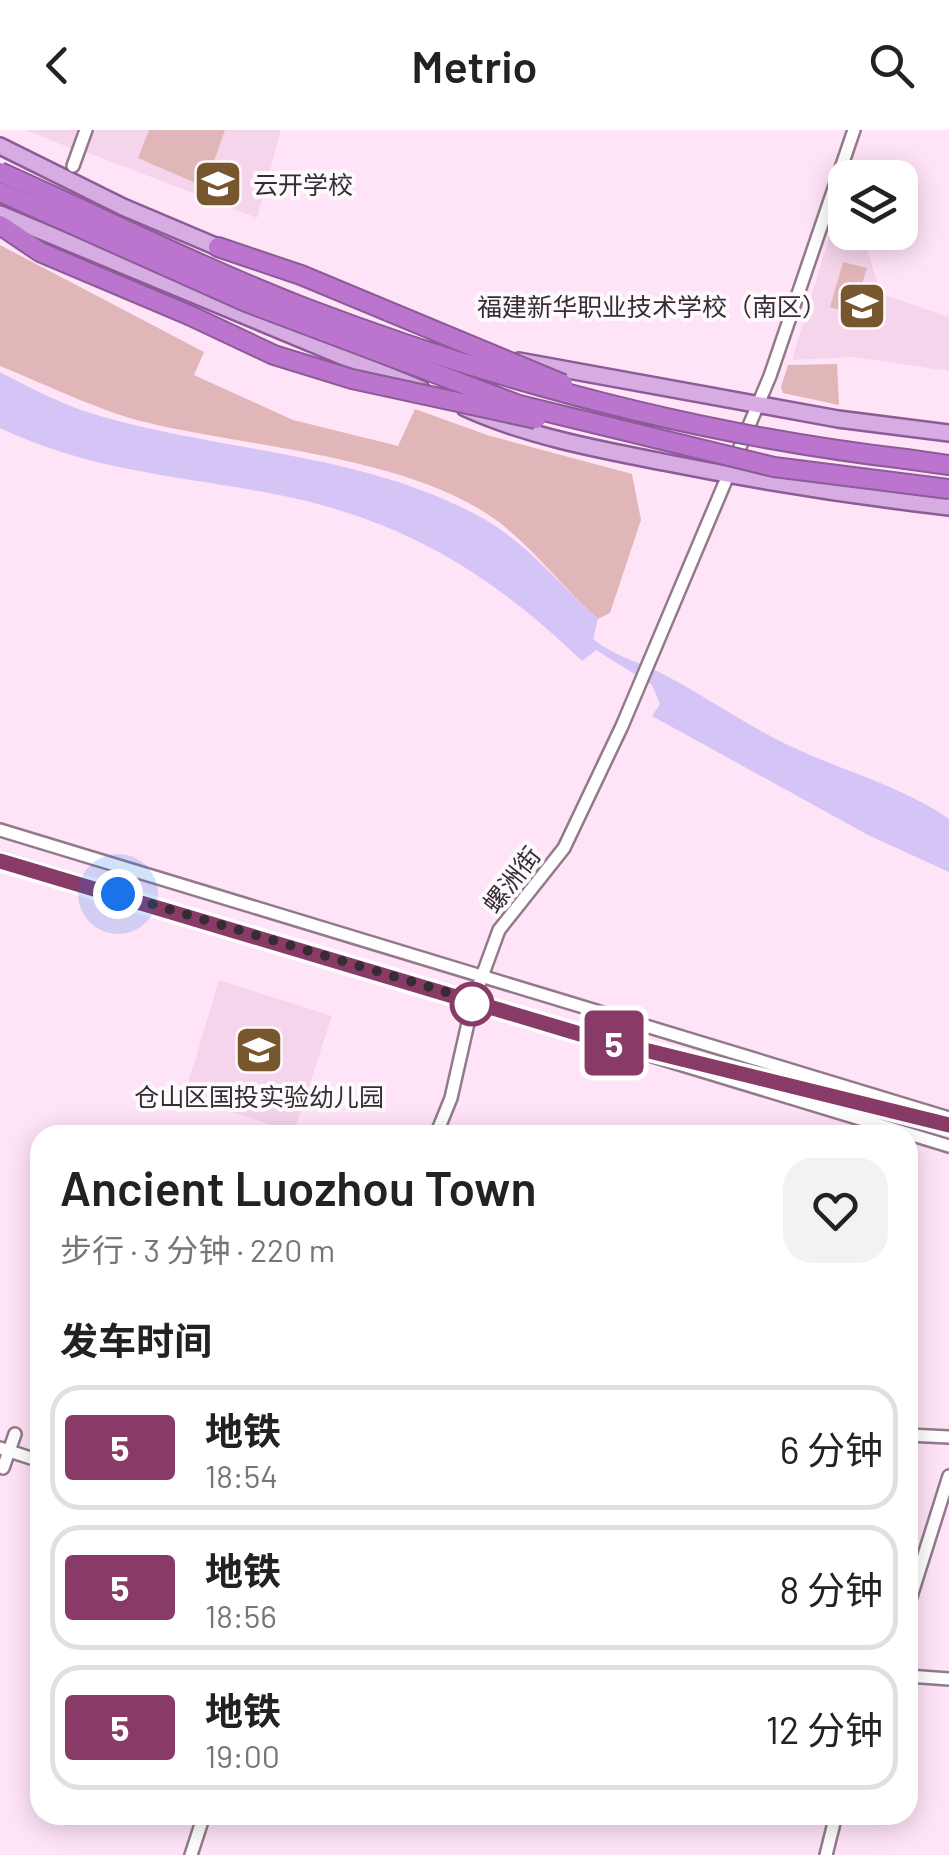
<!DOCTYPE html>
<html lang="zh">
<head>
<meta charset="utf-8">
<style>
  :root { --surface:#fff; --page:#f2f2f2; --text:#222; --muted:#767676; --line:#e0e0e0 }
  body { margin:0; font-family:Barlow,"Noto Sans SC",sans-serif; background:var(--page); color:var(--text); height:100vh; display:flex; flex-direction:column; font-size:38px; white-space:nowrap }
  * { box-sizing:border-box; margin:0 }
  p { font-size:32px; color:var(--muted) }
  .icon { flex:none; width:55px; height:55px; fill:none; stroke:currentColor; stroke-width:2; stroke-linecap:round; stroke-linejoin:round }
  .map { position:relative; flex:1; overflow:hidden }
  .side { position:absolute; left:30px; top:995px; width:888px; height:700px; display:flex; flex-direction:column; background:var(--surface); border-radius:30px; box-shadow:0 5px 25px #0003 }
  .side>* { flex:none }
  .badge { padding:0 20px; border-radius:8px; font-size:35px; line-height:65px }
  .tools { position:absolute; left:828px; top:30px; display:grid; gap:20px }
  .tools a { display:grid; place-items:center; width:90px; height:90px; border-radius:20px; background:var(--surface); box-shadow:0 5px 25px #0003; font-size:50px }
  .you { position:absolute; width:50px; height:50px; margin:-25px; border:8px solid #fff; border-radius:50%; background:#1a73e8; box-shadow:0 0 0 15px #1a73e833 }
  .map>.badge { position:absolute; translate:-50% -50%; box-shadow:0 0 0 5px #fff }
  h2 { padding:0 30px; font-size:38px; line-height:90px }
  .round { display:grid; place-items:center; flex:none; width:105px; height:105px; border-radius:30px; background:var(--page) }
  .overview { display:flex; align-items:center; justify-content:space-between; height:170px; padding:0 30px }
  h1 { font-size:48px; font-weight:600; line-height:75px }
  ul { padding:0; list-style:none }
  li { display:flex; align-items:center; gap:30px; height:125px; margin:0 20px 15px; padding:0 10px; border:5px solid var(--line); border-radius:30px }
  li div { flex:1 }
  li b { display:block; font-size:38px }
  li em { font-style:normal }
  li .badge { min-width:110px; font-weight:700; text-align:center }
  header { display:flex; justify-content:space-between; align-items:center; height:130px; padding:0 30px; background:var(--surface); font-size:45px; font-weight:600 }
  .map>svg:first-child { display:block }
  .built { fill:#f5d5eb }
  .green { fill:#e0b6b8 }
  .water { fill:#d5c5f7 }
  .lines { fill:none; stroke-linecap:round; stroke-linejoin:round }
  .minor-casing { stroke:#927a8a; stroke-width:16 }
  .major-casing { stroke:#8c5b98; stroke-width:20 }
  .highway-casing { stroke:#8c5b98; stroke-width:22 }
  .minor { stroke:#fff; stroke-width:11 }
  .major { stroke:#d6ace2; stroke-width:15 }
  .highway { stroke:#bb75cf; stroke-width:18 }
  .highway-bridge-casing { stroke:#8c5b98; stroke-width:22; stroke-linecap:butt }
  .highway-bridge { stroke:#bb75cf; stroke-width:18 }
  .line-casing { stroke:#fff; stroke-width:22 }
  .line { stroke:#893b67; stroke-width:15 }
  .walk { stroke:#362c33; stroke-width:10; stroke-dasharray:0 18 }
  .stop-dot { fill:#fff; stroke:#893b67; stroke-width:5 }
  .labels { text-anchor:middle; dominant-baseline:central; stroke-width:8; stroke-linejoin:round; paint-order:stroke }
  .poi-label { font-size:25px; fill:#362c33; stroke:#fef9fc; text-anchor:start }
  .street-label { font-size:25px; fill:#362c33; stroke:#fef9fc }
</style>
</head>
<body>
<header><svg class="icon" aria-label="back" viewBox="0 0 24 24"><path d="M15 5l-7 7 7 7"/></svg>Metrio<svg class="icon" aria-label="search" viewBox="0 0 24 24"><circle cx="10" cy="10" r="6"/><path d="M15 15l6 6"/></svg></header>
<div class="map">
<svg width="949" height="1725" viewBox="0 0 949 1725">
  <rect width="100%" height="100%" fill="#ffe4f7"/>
  <!-- built -->
  <path class="built" d="M26,0H83L75,20Z
    M89,0H281L257,88L81,20Z
    M832,98L864,109L881,164L949,187V241L854,227L792,230Z
    M219,850L332,886L294,1002L191,969L188,953Z"/>
  <!-- green -->
  <path class="green" d="M149,0H225L205,57L138,28Z
    M0,115L204,222L194,245L293,290L398,316L415,279L487,305L632,344L641,390L610,483L598,489C564,459 536,421 500,393C415,328 259,318 157,295C102,283 52,257 0,236Z
    M843,132L867,138L853,184L830,177Z
    M837,234L839,275L783,263L781,257L788,235Z"/>
  <!-- water -->
  <path class="water" d="M0,242C29,257 59,273 90,283C220,323 363,321 484,389C528,414 561,456 598,489L593,509C612,525 639,532 661,543C704,565 744,594 788,615C842,641 900,655 949,689V742L868,705L652,586L660,574L652,555L596,520L582,531C497,450 418,398 302,370C197,346 101,346 0,298Z"/>
  <g class="lines">
    <!-- minor casing -->
    <g class="minor-casing">
      <path id="minor" d="M73,36L86,0
        M0,700L949,988
        M0,728L949,1016
        M436,1005L451,968L473,871L499,800L564,718L622,596L770,246L854,0
        M908,1305L949,1307
        M0,1318L40,1331
        M3,1338L15,1304
        M908,1476L949,1346
        M908,1546L949,1549
        M191,1725L204,1685
        M826,1725L836,1685"/>
    </g>
    <!-- major casing -->
    <g class="major-casing">
      <path id="major" d="M0,16L123,77L227,121
        M0,84L421,259
        M519,231L838,289L949,303
        M465,278C527,306 596,319 663,332C758,351 853,366 949,377"/>
    </g>
    <!-- highway casing -->
    <g class="highway-casing">
      <path id="highway" d="M0,95L40,122L189,185
        M218,117L301,145
        M906,329L949,335"/>
    </g>
    <!-- minor -->
    <use href="#minor" class="minor"/>
    <!-- major -->
    <use href="#major" class="major"/>
    <!-- highway -->
    <use href="#highway" class="highway"/>
    <!-- highway-bridge casing -->
    <g class="highway-bridge-casing">
      <path id="highway-bridge" d="M0,42C101,87 202,138 305,178C499,252 700,305 906,329
        M0,62L246,172L519,275L774,337L949,359
        M301,145L563,254
        M189,185L274,225L352,249L536,289"/>
    </g>
    <!-- highway-bridge -->
    <use href="#highway-bridge" class="highway-bridge"/>
  </g>
  <g class="lines">
    <!-- line casing -->
    <g class="line-casing">
      <path id="line" d="M0,731L580,904L949,995"/>
    </g>
    <!-- line -->
    <use href="#line" class="line"/>
    <!-- walk -->
    <path class="walk" d="M118,764L473,870L472,874"/>
  </g>
  <!-- icons -->
  <defs>
    <g id="school-square" transform="scale(2.5)"><rect x="-9" y="-9" width="18" height="18" rx="4" fill="#78572e" stroke="#fef9fc"/><path d="M0-5L7-2L0 1L-7-2ZM-4 1L0 2.5L4 1V4Q0 6-4 4Z" fill="#fff"/></g>
  </defs>
  <g fill-rule="evenodd">
    <use href="#school-square" x="218" y="54"/>
    <use href="#school-square" x="862" y="176"/>
    <use href="#school-square" x="259" y="920"/>
  </g>
  <!-- markers -->
  <circle class="stop-dot" cx="472" cy="874" r="20"/>
  <g class="labels">
    <!-- poi labels -->
    <g class="poi-label">
      <text x="253" y="54">云开学校</text>
      <text x="827" y="176" text-anchor="end">福建新华职业技术学校（南区）</text>
      <text x="259" y="966" text-anchor="middle">仓山区国投实验幼儿园</text>
    </g>
    <!-- street labels -->
    <g class="street-label">
      <text transform="translate(511 749) rotate(-52)">螺洲街</text>
    </g>
  </g>
</svg>
<div class="tools">
<a><svg class="icon" aria-label="layers" viewBox="0 0 24 24"><path d="M12 4l9 5-9 5-9-5zM3 14l9 5 9-5"/></svg></a>
</div>
<div class="you" style="left:118px;top:764px"></div>
<b class="badge" style="left:614px;top:913px;background:#893b67;color:#fff">5</b>
<section class="side">
<div class="overview"><div><h1>Ancient Luozhou Town</h1><p>步行 · 3 分钟 · 220 m</p></div><a class="round"><svg class="icon" aria-label="heart" viewBox="0 0 24 24"><path d="M12 20l-8-8c-3-5 5-10 8-4 3-6 11-1 8 4z"/></svg></a></div>
<h2>发车时间</h2>
<ul>
<li><span class="badge" style="background:#893b67;color:#fff">5</span><div><b>地铁</b><p>18:54</p></div><em>6 分钟</em></li>
<li><span class="badge" style="background:#893b67;color:#fff">5</span><div><b>地铁</b><p>18:56</p></div><em>8 分钟</em></li>
<li><span class="badge" style="background:#893b67;color:#fff">5</span><div><b>地铁</b><p>19:00</p></div><em>12 分钟</em></li>
</ul>
</section>
</div>
</body>
</html>
